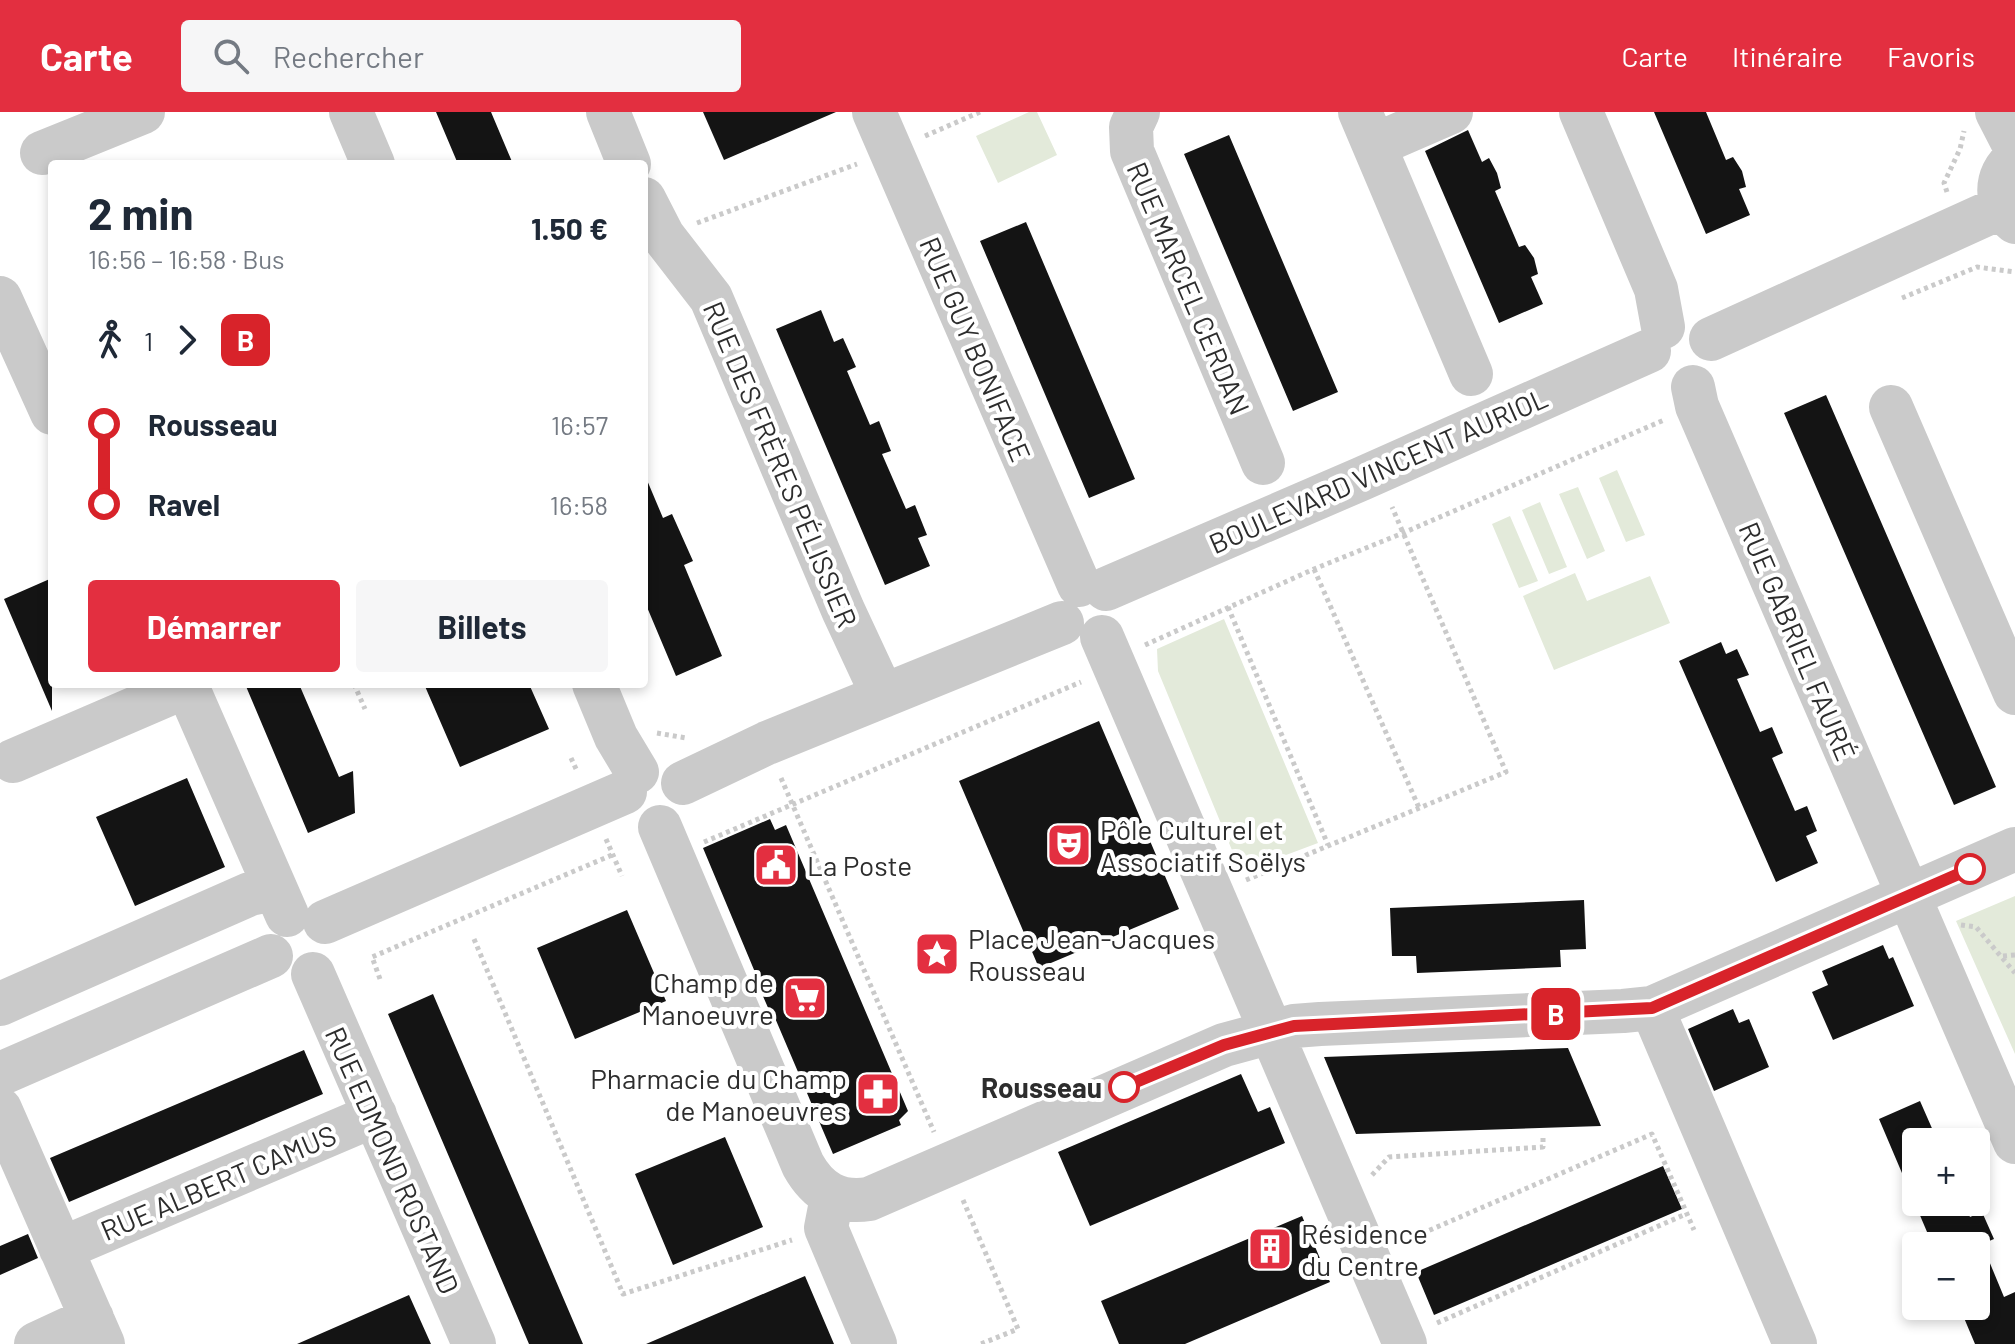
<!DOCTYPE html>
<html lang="fr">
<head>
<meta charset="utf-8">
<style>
  :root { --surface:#fff; --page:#f6f6f7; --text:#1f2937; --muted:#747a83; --accent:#e32f40 }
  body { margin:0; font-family:Barlow,sans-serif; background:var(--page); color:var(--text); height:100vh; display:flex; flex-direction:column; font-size:30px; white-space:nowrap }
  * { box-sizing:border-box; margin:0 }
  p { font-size:26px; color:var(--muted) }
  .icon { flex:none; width:44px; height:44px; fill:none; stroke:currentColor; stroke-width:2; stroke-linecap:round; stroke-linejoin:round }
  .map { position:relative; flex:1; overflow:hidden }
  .drawer { position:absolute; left:48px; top:48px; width:600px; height:528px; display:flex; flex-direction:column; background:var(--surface); border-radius:8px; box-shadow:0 4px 12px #0003 }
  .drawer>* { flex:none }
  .badge { padding:0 16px; border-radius:12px; font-size:28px; line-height:52px }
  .controls { position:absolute; left:1902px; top:1016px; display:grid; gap:16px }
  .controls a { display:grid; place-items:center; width:88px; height:88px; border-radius:8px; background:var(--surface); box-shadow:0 4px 12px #0003; font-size:40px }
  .map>.badge { position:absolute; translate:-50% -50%; box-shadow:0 0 0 4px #fff }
  .legs { display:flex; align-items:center; gap:12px; height:88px; padding:0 40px; font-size:26px }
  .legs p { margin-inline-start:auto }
  .headline { display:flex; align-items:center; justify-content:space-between; height:136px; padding:0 40px }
  h1 { font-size:44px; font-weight:700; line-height:60px }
  .cta { display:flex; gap:16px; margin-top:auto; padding:16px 40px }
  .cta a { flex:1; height:92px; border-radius:8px; background:var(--accent); color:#fff; font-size:32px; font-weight:700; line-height:92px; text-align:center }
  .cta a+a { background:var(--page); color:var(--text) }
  ul { padding:0 40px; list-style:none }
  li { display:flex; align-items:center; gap:28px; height:80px; font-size:30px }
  li i { display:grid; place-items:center; width:12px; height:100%; margin:0 10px; background:currentColor }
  li i::after { content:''; width:20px; height:20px; margin:-10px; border:6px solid; border-radius:50%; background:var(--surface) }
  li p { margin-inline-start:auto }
  li:first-child i { background:linear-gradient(#0000 50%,currentColor 0) }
  li:last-child i { background:linear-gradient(currentColor 50%,#0000 0) }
  header { display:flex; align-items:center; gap:48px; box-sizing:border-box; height:112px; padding:0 40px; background:var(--accent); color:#fff }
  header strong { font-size:38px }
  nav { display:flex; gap:44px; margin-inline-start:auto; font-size:28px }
  .search { width:560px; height:72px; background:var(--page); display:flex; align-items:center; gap:20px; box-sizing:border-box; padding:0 28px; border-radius:8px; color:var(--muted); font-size:30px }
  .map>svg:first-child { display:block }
  .green { fill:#e3eada }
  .building { fill:#141414 }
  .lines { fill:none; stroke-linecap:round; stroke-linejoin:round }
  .path { stroke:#cacaca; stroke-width:5; stroke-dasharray:4 4; stroke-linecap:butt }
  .minor { stroke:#cacaca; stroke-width:44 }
  .line-1-casing { stroke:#fff; stroke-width:18 }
  .line-1 { stroke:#d8232a; stroke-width:12 }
  .stop-1-dot { fill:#fff; stroke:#d8232a; stroke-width:4 }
  .labels { text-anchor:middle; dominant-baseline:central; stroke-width:8; stroke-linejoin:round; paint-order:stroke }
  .street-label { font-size:28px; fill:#2d2d2d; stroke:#fff }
  .poi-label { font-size:28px; fill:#2d2d2d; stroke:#fff; text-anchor:start }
  .stop-label { font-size:28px; font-weight:bold; fill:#2d2d2d; stroke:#fff; text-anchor:end }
</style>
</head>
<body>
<header>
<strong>Carte</strong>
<div class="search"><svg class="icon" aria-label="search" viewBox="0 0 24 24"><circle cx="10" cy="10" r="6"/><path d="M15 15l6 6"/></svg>Rechercher</div>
<nav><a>Carte</a><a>Itinéraire</a><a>Favoris</a></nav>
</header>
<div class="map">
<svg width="2015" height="1232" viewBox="0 0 2015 1232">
  <rect width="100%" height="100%" fill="#fff"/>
  <!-- green -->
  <path class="green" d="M1029,0H1037L1057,43L998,71L976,24Z
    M1617,358L1645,423L1626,430L1599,366Z
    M1578,375L1605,439L1587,447L1559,382Z
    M1540,390L1567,455L1549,462L1522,398Z
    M1510,404L1538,469L1519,476L1492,412Z
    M1575,461L1587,489L1650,464L1670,511L1554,558L1523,484Z
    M1224,507L1318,731L1241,760L1158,559L1157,537Z
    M2015,784V942L1956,809Z"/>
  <!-- building -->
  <path class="building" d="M436,0H491L513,52H458Z
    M703,0H836L724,48Z
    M1654,0H1706L1726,48L1733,45L1742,59L1746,75L1739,77L1750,103L1706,122Z
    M1468,18L1482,50L1489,46L1497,61L1501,76L1495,79L1519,135L1525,133L1534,146L1538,162L1531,165L1543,192L1499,211L1425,39Z
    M1229,23L1338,280L1293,299L1184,42Z
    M1026,110L1135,367L1089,386L980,129Z
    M821,198L834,230L843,226L856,255L847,259L870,313L879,309L891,339L882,342L906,397L915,393L927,423L918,426L930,454L885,473L776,217Z
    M1826,283L1996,675L1954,693L1784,301Z
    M644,361L663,406L672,402L693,449L684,453L722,544L676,564L644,488Z
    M52,466V599L4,487Z
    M1721,530L1726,542L1737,537L1749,563L1737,567L1760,620L1772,615L1783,641L1772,646L1795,699L1807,694L1817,719L1806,724L1818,751L1776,770L1679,549Z
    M245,572H299L339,665L353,659L355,701L308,721Z
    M424,572H529L549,617L460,655Z
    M1099,609L1179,797L1039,856L959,669Z
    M187,666L225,755L135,794L96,705Z
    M770,707L775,718L786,713L908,999L899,1008L901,1013L833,1042L775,906L773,907L755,866L757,865L703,736Z
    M1584,788L1586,837L1560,838L1561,855L1417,861L1416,844H1392L1390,796Z
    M627,798L666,889L575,927L537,836Z
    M1883,833L1889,847L1893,845L1914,894L1833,928L1812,880L1828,873L1822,859Z
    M433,882L583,1232H529L388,902Z
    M1733,897L1739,911L1749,907L1769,955L1714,979L1688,917Z
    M1568,936L1601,1014L1356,1022L1324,945Z
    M304,938L323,982L69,1090L50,1046Z
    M1241,962L1258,1000L1270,995L1285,1031L1090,1114L1058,1040Z
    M1920,989L1938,1030H1916V1090H1963L1970,1105L1982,1100L1994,1127L1982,1132L2004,1185L2015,1180V1232H1975L1959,1194H1976V1134H1933L1879,1007Z
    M725,1025L763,1115L673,1153L635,1062Z
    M1663,1054L1682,1097L1434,1203L1416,1160Z
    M1302,1104L1330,1170L1185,1232H1119L1101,1189Z
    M28,1122L38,1146L0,1163V1134Z
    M805,1164L834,1232H646Z
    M409,1183L431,1232H297Z"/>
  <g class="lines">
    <!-- path -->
    <path class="path" d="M925,24L980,0
      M1947,80L1944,71L1960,37L1964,19
      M697,111L857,52
      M1902,186L1977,155L2015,160
      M1314,457L1420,698
      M1228,495L1328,733
      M1145,533L1314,457L1403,421L1664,308
      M354,572L365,597
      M657,621L686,626
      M571,646L577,659
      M781,666L934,1020
      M606,727L622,764
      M704,730L1081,570
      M1246,768L1506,660L1392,395
      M1961,813L1976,815L2015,861
      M474,827L623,1182L792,1128
      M2003,844L2015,843
      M380,867L372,845L612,743
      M1372,1063L1389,1045L1543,1035V1023
      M963,1088L1018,1217L981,1232
      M1400,1131L1652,1022L1694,1118
      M1437,1211L1686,1102"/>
    <!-- minor -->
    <path class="minor" d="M351,0L373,52
      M608,0L629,52
      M874,0L1079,473
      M1138,0L1131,15L1132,39L1263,351
      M1360,0L1471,262
      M1581,0L1656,177L1663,215
      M1997,0L2015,35
      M1375,33L1451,0
      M42,41L143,0
      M2015,47C1994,63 1994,93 2015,110
      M644,87L663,124L711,186L843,498L883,584
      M0,186L52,301
      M1711,227L2002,95
      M1693,275L1697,294L2015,1030
      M1891,295L2015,581
      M1106,477L1361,367L1649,239
      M1102,525L1405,1232
      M186,572L287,803
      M594,572L616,625L637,660
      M13,649L187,574
      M683,671L767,631L1062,511
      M660,715L803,1053C818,1080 839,1092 869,1087L1224,933L1294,914L1320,912L1623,899L1652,896L2015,737
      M325,810L625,680
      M313,862L474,1232
      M0,892L250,782L275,777
      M1652,896L1795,1232
      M0,962L271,844
      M0,997L103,1232
      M832,1085L826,1116L875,1232
      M61,1137L375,1003
      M36,1232L92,1206"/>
  </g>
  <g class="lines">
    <!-- line-1 casing -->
    <g class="line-1-casing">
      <path id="line-1" d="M1124,975L1224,933L1294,914L1652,896L1970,757"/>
    </g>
    <!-- line-1 -->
    <use href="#line-1" class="line-1"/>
  </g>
  <!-- icons -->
  <defs>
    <g id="theatre-square" transform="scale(2.3)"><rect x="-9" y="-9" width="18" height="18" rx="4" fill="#e32f40" stroke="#fff"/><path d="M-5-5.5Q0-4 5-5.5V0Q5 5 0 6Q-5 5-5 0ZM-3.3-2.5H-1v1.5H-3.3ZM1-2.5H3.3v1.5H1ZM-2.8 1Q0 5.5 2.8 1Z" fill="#fff"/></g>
    <g id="civic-square" transform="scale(2.3)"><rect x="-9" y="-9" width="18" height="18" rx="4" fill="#e32f40" stroke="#fff"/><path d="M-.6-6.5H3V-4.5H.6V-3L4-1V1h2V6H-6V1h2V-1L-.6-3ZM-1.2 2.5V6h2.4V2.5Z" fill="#fff"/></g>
    <g id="sight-square" transform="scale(2.3)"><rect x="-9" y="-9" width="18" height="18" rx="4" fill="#e32f40" stroke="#fff"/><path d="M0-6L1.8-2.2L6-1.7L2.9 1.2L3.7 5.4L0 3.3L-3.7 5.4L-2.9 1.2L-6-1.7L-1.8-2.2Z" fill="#fff"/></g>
    <g id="supermarket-square" transform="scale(2.3)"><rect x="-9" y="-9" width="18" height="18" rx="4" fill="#e32f40" stroke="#fff"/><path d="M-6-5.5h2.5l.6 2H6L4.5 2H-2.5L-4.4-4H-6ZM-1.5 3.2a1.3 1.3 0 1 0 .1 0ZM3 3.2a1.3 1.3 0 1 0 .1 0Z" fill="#fff"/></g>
    <g id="pharmacy-square" transform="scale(2.3)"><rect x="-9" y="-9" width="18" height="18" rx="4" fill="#e32f40" stroke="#fff"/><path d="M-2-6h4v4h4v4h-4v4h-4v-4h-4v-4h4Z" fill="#fff"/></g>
    <g id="building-square" transform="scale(2.3)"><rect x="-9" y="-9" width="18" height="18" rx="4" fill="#e32f40" stroke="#fff"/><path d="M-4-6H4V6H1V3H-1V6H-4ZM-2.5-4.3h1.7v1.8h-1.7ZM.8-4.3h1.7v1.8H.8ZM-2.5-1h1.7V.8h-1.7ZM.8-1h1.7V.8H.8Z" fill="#fff"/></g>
  </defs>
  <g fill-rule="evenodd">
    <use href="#theatre-square" x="1069" y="733"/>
    <use href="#civic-square" x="776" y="753"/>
    <use href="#sight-square" x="937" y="842"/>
    <use href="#supermarket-square" x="805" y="886"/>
    <use href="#pharmacy-square" x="878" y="982"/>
    <use href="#building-square" x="1270" y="1137"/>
  </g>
  <!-- markers -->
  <g class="stop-1-dot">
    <circle cx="1970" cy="757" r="14"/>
    <circle cx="1124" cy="975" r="14"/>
  </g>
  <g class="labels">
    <!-- street labels -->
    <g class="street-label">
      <text transform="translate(1189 176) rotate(67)">RUE MARCEL CERDAN</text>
      <text transform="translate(976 237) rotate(67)">RUE GUY BONIFACE</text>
      <text transform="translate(781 352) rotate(67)">RUE DES FRÈRES PÉLISSIER</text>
      <text transform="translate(1378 358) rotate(-24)">BOULEVARD VINCENT AURIOL</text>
      <text transform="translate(1798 529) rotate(67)">RUE GABRIEL FAURÉ</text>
      <text transform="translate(393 1048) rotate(66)">RUE EDMOND ROSTAND</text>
      <text transform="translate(218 1070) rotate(-23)">RUE ALBERT CAMUS</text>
    </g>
    <!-- poi labels -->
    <g class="poi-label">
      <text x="1100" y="717">Pôle Culturel et<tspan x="1100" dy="32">Associatif Soëlys</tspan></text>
      <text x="807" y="753">La Poste</text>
      <text x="968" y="826">Place Jean-Jacques<tspan x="968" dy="32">Rousseau</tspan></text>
      <text x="774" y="870" text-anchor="end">Champ de<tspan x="774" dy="32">Manoeuvre</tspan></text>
      <text x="847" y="966" text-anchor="end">Pharmacie du Champ<tspan x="847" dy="32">de Manoeuvres</tspan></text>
      <text x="1301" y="1121">Résidence<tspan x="1301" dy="32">du Centre</tspan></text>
    </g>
    <!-- stop labels -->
    <g class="stop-label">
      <text x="1102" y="975">Rousseau</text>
    </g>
  </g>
</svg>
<div class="controls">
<a>+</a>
<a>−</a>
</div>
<b class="badge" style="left:1556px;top:902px;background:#d8232a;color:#fff">B</b>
<section class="drawer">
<div class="headline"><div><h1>2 min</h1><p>16:56 – 16:58 · Bus</p></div><b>1.50 €</b></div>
<div class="legs"><svg class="icon" aria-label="walk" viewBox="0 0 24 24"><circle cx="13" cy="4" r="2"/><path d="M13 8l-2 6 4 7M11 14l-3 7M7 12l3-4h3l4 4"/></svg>1<svg class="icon" aria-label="forward" viewBox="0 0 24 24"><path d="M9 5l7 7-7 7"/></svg><b class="badge" style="background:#d8232a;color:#fff">B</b></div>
<ul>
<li><i style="color:#d8232a"></i><b>Rousseau</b><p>16:57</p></li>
<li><i style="color:#d8232a"></i><b>Ravel</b><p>16:58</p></li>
</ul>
<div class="cta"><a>Démarrer</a><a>Billets</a></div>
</section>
</div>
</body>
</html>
